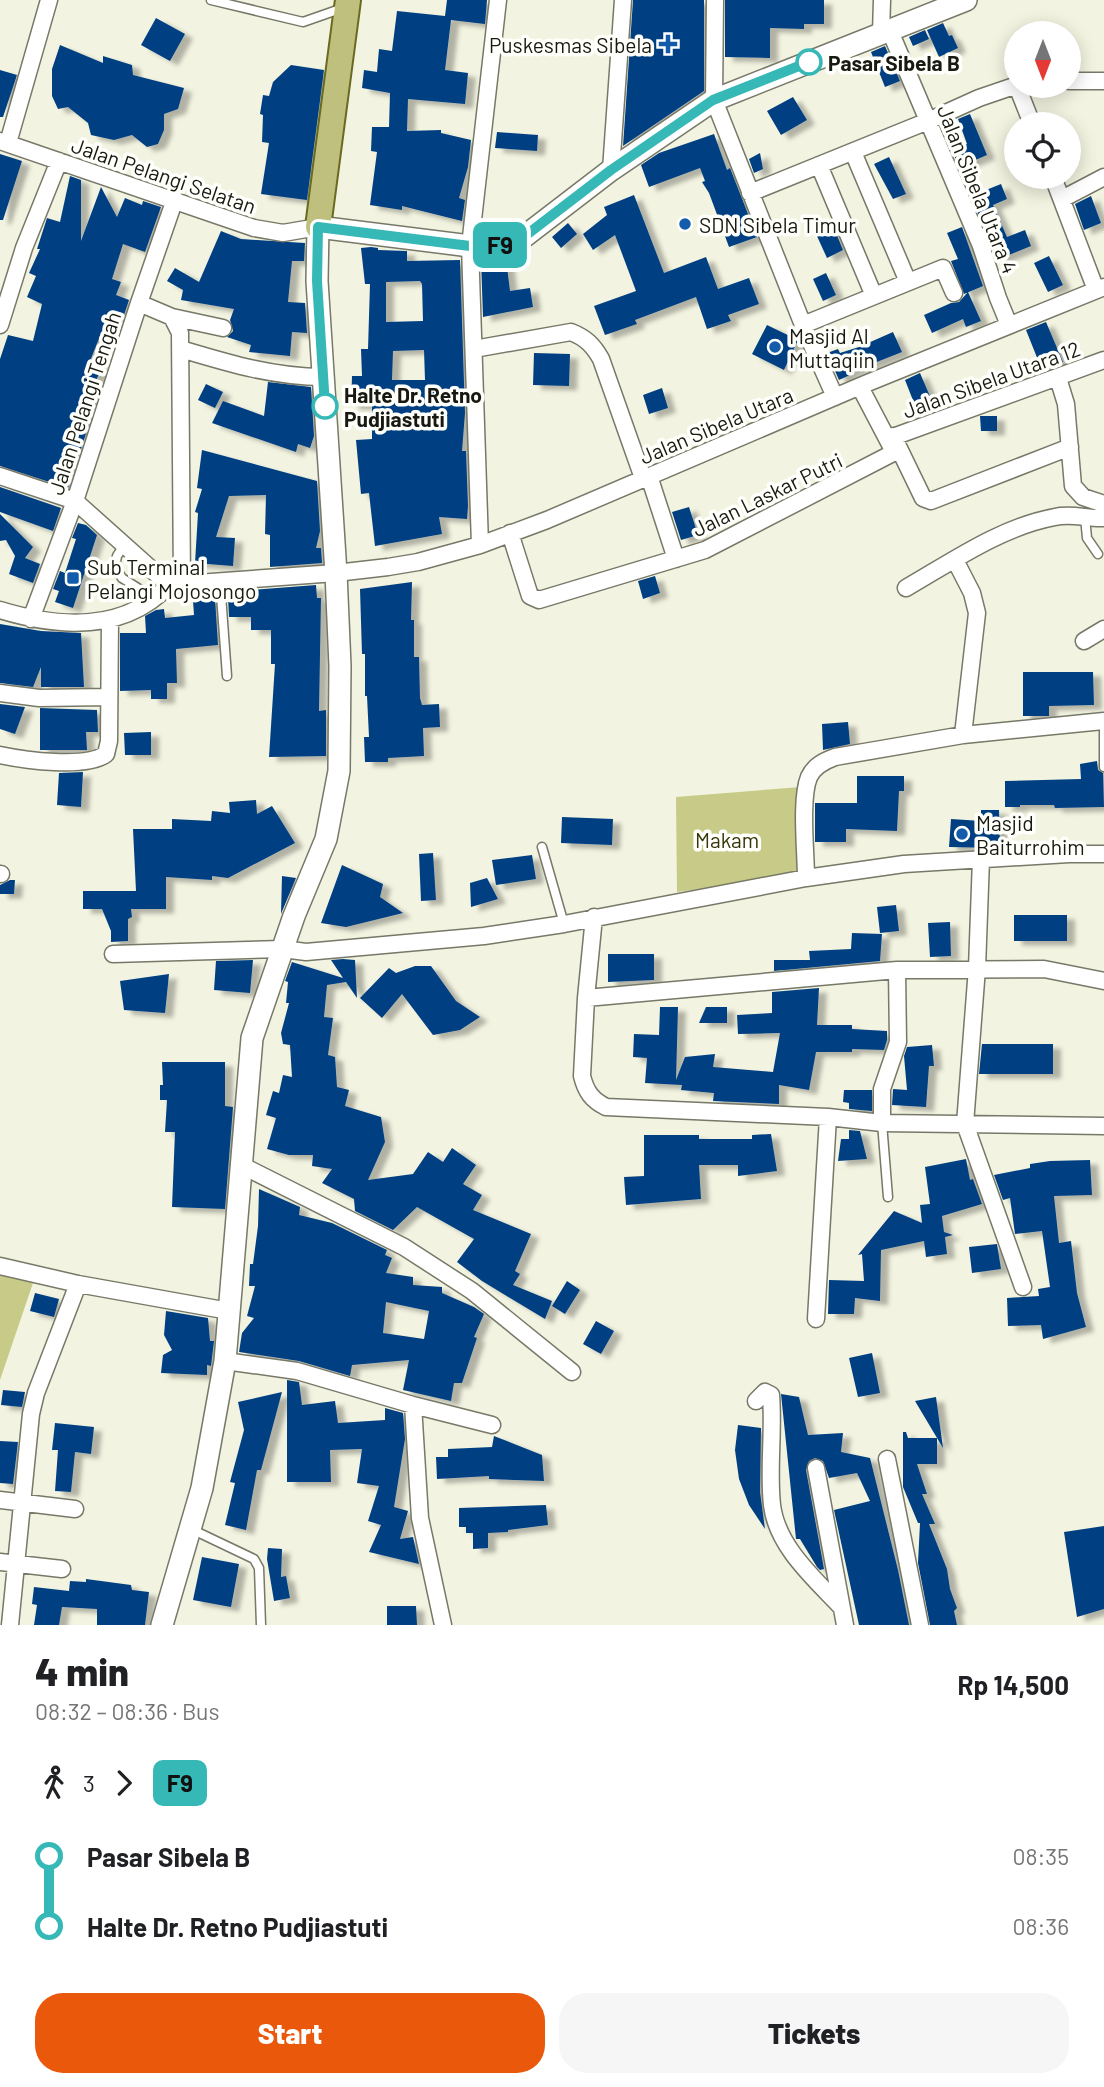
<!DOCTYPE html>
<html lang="en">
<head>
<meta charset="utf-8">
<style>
  :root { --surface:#fff; --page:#f6f6f6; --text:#202124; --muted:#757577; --accent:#ea580c }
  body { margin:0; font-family:Barlow,sans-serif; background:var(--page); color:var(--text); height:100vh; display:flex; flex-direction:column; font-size:26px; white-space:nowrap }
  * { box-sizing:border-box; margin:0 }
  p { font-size:23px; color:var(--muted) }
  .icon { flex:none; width:38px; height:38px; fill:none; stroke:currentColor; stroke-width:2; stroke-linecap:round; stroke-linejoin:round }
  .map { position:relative; height:1625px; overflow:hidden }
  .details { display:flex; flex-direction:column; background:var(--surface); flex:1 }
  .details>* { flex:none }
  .badge { padding:0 14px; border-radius:10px; font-size:24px; line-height:46px }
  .needle { width:46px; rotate:180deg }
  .tools { position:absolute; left:1004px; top:21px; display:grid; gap:14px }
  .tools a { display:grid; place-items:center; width:77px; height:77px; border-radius:50%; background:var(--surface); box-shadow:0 4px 18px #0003; font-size:35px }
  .map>.badge { position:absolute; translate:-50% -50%; box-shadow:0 0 0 4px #fff }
  .legs { display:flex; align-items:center; gap:10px; height:77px; padding:0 35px; font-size:23px }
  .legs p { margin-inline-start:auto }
  .head { display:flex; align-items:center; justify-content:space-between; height:119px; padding:0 35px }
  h1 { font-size:38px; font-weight:800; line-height:52px }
  .button { display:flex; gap:14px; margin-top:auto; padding:14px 35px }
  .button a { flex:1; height:80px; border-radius:28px; background:var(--accent); color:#fff; font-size:28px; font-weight:800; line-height:80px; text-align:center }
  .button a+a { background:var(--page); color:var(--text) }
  ul { padding:0 35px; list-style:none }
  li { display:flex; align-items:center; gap:24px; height:70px; font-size:26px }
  li i { display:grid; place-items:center; width:10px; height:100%; margin:0 9px; background:currentColor }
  li i::after { content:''; width:18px; height:18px; margin:-9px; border:5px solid; border-radius:50%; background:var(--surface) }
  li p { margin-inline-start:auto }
  li:first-child i { background:linear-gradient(#0000 50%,currentColor 0) }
  li:last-child i { background:linear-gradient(currentColor 50%,#0000 0) }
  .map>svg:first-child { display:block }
  .green { fill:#c8cb87 }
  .building { fill:#004082; fill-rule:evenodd; filter:url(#shadow) }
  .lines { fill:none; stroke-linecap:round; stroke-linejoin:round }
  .lane-casing { stroke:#777867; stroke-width:11 }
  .street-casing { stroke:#777867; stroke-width:19 }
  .secondary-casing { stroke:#777867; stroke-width:24 }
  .primary-casing { stroke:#696a1f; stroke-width:28 }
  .lane { stroke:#fff; stroke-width:8 }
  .street { stroke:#fff; stroke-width:16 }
  .secondary { stroke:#fff; stroke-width:21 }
  .primary { stroke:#bfc07d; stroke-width:24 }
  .line-1-casing { stroke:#fff; stroke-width:16 }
  .line-1 { stroke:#35b8b6; stroke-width:10 }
  .poi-dot { fill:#135bab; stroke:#fffffb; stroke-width:2.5 }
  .stop-1-dot { fill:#fff; stroke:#35b8b6; stroke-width:3.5 }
  .labels { text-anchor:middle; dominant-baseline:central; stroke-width:7; stroke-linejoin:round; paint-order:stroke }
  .poi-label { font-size:21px; fill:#181912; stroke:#fffffb; text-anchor:start }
  .stop-label { font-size:21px; font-weight:bold; fill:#181912; stroke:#fffffb; text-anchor:start }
  .street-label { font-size:21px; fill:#181912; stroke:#fffffb }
  .park-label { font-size:21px; fill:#353509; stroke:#fffffb }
</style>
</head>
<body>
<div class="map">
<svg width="1104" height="1625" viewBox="0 0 1104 1625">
  <defs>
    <filter id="shadow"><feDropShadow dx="8" dy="4.5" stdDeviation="2" flood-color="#0004"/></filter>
  </defs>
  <rect width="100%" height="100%" fill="#f2f3e0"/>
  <!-- green -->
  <path class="green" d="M801,787L803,875L677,892L676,797Z
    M0,1272L34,1280L0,1380Z"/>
  <!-- building -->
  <path class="building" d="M447,0H487L485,24L451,20L445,70L468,73L465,104L408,99L407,131L441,130V133L471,140L468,167L459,198L465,200L462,221L402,206V210L370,205L377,152L371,151L372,127H389L390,93L362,88L364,70L377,72L379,49L392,51L397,11L445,16Z
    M633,0H704V91L623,146Z
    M725,0H824V24H804V29L770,28V58L725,57Z
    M156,18L185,34L170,61L141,45Z
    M943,23L949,36L952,35L958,48L939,57L927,30Z
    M925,30L929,39L913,46L909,37Z
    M60,45L103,63V56L132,65L133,75L184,88L178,109L164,114V130L158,144L147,147L132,135L114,140L91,135L88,123L68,107L58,109L52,96V69Z
    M885,46L900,81L885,87L871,52Z
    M291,65L324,70L307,200L261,194L269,143L262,142L263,115L260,114L263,95L269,96L273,82Z
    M0,70L17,75L3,117H0Z
    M793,97L807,120L781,135L767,111Z
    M970,114L987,155L959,167L952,150L967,144L958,119Z
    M497,132L538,135L537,151L495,148Z
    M714,134L727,170L730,168L757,237L729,247L709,193L702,182L705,181L700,168L649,187L641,165L659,153Z
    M760,153L763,169L754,173L749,159Z
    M0,154L22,161L3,220H0Z
    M889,157L906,194L893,199L874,164Z
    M70,176L81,180V241L101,187L117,217L125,198L142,205L143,201L161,207L145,252L123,244L112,279L121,282L116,295L129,300L119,330L104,326L90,361L102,367L90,394L98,397L68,488L0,466V359L8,335L33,341L42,304L27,297L36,276L29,273L40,249H37L47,218L60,222Z
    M1001,184L1007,199L993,205L1007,237L1025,230L1031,246L997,260L971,196Z
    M634,195L664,273L706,257L718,289L749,278L759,304L728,315L731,321L707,329L696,297L635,320L637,324L605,335L594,306L636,291L615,235L593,250L583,234L607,215L604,207Z
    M1091,196L1101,223L1084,230L1075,204Z
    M568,223L577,234L561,248L552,237Z
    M833,226L843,250L827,258L816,234Z
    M962,227L983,286L964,294L951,261L958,259L947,233Z
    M221,231L241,239L305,243L304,261H292L288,302L305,303L307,333L292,332L290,356L249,352L251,345L227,337L233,331L230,320L234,309L181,300L183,290L167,281L175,268L199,282Z
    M371,247L378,248V250L407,251V261L460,260L465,413L462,451H466L468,506L467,519L439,517L442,534L375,546L369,493L361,494L356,440L372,439V405H351L352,376H362L361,349H368L370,284H365L361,248ZM420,281L422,284L423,321L386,322V282ZM424,350L425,380H392L393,351Z
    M1049,256L1063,285L1048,292L1034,263Z
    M506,259L510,291L530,288L533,307L483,317L481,260Z
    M826,273L836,295L823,301L813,279Z
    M968,292L981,321L966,327L963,319L932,333L924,315L951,303L959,302Z
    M1046,322L1063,362L1042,370L1026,330Z
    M767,325L798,340L784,370L752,354Z
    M893,332L902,352L849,373L850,375L839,380L827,353L838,349L840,353L859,347Z
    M534,353L570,354L569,386L533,385Z
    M920,373L932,401L916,408L905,380Z
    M268,382L311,387L314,436L310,448L298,444L296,452L212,423L223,401L264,416Z
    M206,384L223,392L215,408L198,400Z
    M662,388L668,408L649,414L643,395Z
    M980,416H997V431H981Z
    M202,450L317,481L320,531L316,548H321L322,563L270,567V535L265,534L266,495L229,496L216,537L235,538L233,566L195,563L198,513L195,512L202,489L197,488Z
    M0,487L61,508L53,531L0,512Z
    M689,507L698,535L681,540L672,512Z
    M0,514L33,547L25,558L40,564L33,583L9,574L15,556L6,540L0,541Z
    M78,523L86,525L97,535L73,608L55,602L59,591L53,589L60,571L65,573L76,539L72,538Z
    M655,576L660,593L643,599L638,581Z
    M412,582L411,620H414V657H419L420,698L422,705L439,704L440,727L423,728L424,756L388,758V762H365L364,737H369L367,696H365V654H362L360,589Z
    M316,585L317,598H321L319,711L326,710V756L269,757L275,664H271V630H251V617H229L228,597L251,596V590Z
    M215,598L218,645L176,649L177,683H167V699H151V690L120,691V633H146L145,616L156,610L164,609L165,618L194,615L193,600Z
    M0,624L41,631L81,633L84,687H41V667L33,687L0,683Z
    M1023,672H1093L1094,705L1049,706V716H1023Z
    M0,704L25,707L15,734L0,729Z
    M40,708L97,710L98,732H86L87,750H40Z
    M848,722L850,744L823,750L822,724Z
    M151,732V755H125L124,733Z
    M1097,761L1098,770L1103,773L1104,807L1055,808L1054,805H1020V807H1005V781L1081,779L1080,764Z
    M83,772L81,807L57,805L59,773Z
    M857,776H904V791H899L897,831L846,829V842H815V803H857Z
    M256,800L257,814L272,806L295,843L228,878L212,876V880L166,877V909H131L132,917L128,919V941L111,942V931L102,909H83V891H136L133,829H172V819L211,821L212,811L230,813L229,802Z
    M981,810H999L1000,848L949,847L951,819L981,821Z
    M562,817L613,819L612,845L561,843Z
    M433,853L436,900L421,901L419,854Z
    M532,855L536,879L496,885L492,860Z
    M342,865L383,884L380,897L403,913L346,927L321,923Z
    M282,876L296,878L281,914Z
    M487,878L498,899L471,907L470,883Z
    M10,880H15L14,894H0V885Z
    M896,905L899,931L880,933L877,907Z
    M1014,915H1067V941H1014Z
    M950,922L951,956L930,957L928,923Z
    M852,933L882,934L880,961L774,971V960H810L809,951L851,949Z
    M608,954H654V980L608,982Z
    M343,959L355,960L357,998L346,982L327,985L324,1017L333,1018L328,1055L335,1057L337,1087L349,1090L345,1106L381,1117L385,1142L368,1180L413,1174L428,1152L443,1162L452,1148L476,1165L463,1184L482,1195L473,1210L531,1234L515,1271L520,1274L513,1285L552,1301L545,1319L482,1281L457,1262L474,1239L417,1207L393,1230L355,1211L354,1199L322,1183L332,1169L312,1166L313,1155H289L267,1149L276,1118L266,1115L273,1091L279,1093L283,1075L292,1077L290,1045L283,1044L281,1033L289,1003H286L288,982L285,981L292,962L343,978L331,960Z
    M253,960L250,993L214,990L216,961Z
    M415,966H431L456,1001L480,1017L460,1030L433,1035L402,994L382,1018L360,998L389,968L396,973Z
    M169,974L165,1013L124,1010L120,981Z
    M819,988L817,1025H852V1029L887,1031V1040L884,1050L852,1049V1052H816L809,1090L779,1085V1104L713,1101L714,1093L681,1090L682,1085L645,1083L647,1058L633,1057L634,1034L659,1035L660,1007H678L676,1080L685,1057L715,1054L713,1067L773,1072L780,1033L738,1034L737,1015L772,1013V992Z
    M706,1007H727V1023H699Z
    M982,1044H1053V1074H979Z
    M932,1045L934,1066H929L926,1107L892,1105L893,1089L907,1090L904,1056L907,1047Z
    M162,1062H225V1106L233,1107L225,1209L172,1207L175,1132H165L167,1100H160V1085H163Z
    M844,1090H872V1111L849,1109V1103L843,1102Z
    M849,1130L860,1131L867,1159L838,1161L841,1139H849Z
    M771,1134L777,1171L738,1176V1165H699L701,1199L626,1205L624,1177L644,1176V1135H699V1139H752V1135Z
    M966,1159L970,1180L973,1179L982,1204L942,1216L944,1232L953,1235L945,1237L947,1254L926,1257L924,1241L881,1250L880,1301L855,1298L854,1314H828L829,1280L864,1281L862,1254L858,1255L894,1211L922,1223L920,1205L930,1204L925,1167Z
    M1090,1160L1092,1195L1054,1196L1059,1243L1071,1241L1077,1293L1086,1327L1043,1339L1041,1325L1008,1326L1007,1298L1039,1296L1038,1289L1050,1287L1042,1231L1015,1234L1010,1198L1003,1200L994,1175L1030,1168V1164L1050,1161Z
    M259,1189L300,1207L299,1215L332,1223L387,1250L385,1255L392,1258L386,1273L413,1277V1285L442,1287V1293L474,1307L484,1314L474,1337L477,1338L462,1383H454L451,1401L403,1390L409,1360L352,1365L350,1376L299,1361L239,1352L242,1333L254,1318L247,1316L255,1286H249L250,1264H253L258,1226ZM386,1302L429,1311L424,1339L383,1333Z
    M997,1244L1001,1269L972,1273L969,1247Z
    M567,1281L580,1290L565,1314L552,1306Z
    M35,1293L59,1299L54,1317L30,1311Z
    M166,1311L208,1318L210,1341H214L211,1366L207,1365V1375L161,1373L163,1355L172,1350L164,1335Z
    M596,1321L614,1331L601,1354L583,1344Z
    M872,1353L880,1393L858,1397L849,1358Z
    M287,1380L299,1382L302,1405L335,1401L338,1423L385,1420V1408L403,1413L405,1439L394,1507L408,1511L400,1539L413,1537L419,1564L369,1552L381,1525L368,1521L379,1486L357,1483L362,1449L330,1450L331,1482H287Z
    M3,1390L25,1392L22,1407L1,1405Z
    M282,1392L261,1470H257L246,1530L225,1525L235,1483L230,1482L244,1430L238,1402Z
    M781,1394L799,1397L808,1435L843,1433L841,1452L870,1458L898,1570L909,1625H859L834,1510L870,1501L857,1473L829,1478L823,1461L815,1458L809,1461L806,1470L824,1569L820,1570L817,1567L800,1539H796Z
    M936,1397L943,1448L915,1401Z
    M55,1423L94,1427L91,1454L75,1452L71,1492L55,1491L58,1450H52Z
    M738,1425L761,1428L760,1492L765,1529L749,1505L739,1479L735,1450Z
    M903,1432H906L908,1438H937V1464H917L927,1494H922L935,1524H929L947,1569L950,1589L957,1608L954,1611L957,1625H930L918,1563L920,1523H918L903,1487Z
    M494,1436L542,1455L544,1481L489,1479V1476L437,1479L436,1457H448V1449L492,1447Z
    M0,1441L18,1442L13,1484L0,1483Z
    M546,1505L548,1525L508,1530V1532L488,1533V1548L473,1549V1533H466V1527H459V1508Z
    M1104,1526V1609L1077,1617L1064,1532Z
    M268,1548L282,1549L281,1577L286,1576L290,1598L274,1601L267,1559Z
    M202,1557L239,1564L231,1607L193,1600Z
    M86,1579L131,1585L132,1590L149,1592L145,1625H97V1609L62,1607L59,1625H34L37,1605L32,1604L34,1587L69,1591L70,1581L86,1582Z
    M387,1606H416L417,1625H387Z"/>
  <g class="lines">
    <!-- lane casing -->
    <g class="lane-casing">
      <path id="lane" d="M211,0L303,22L343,8
        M1085,517L1087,538L1098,554
        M124,545L117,556L115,567L122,578L155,599
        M220,581L227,676
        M1104,729V767
        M542,847L564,924
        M882,1123L888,1197
        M191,1529L254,1559L259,1568L261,1625"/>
    </g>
    <!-- street casing -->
    <g class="street-casing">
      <path id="street" d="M715,0L714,100L803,325L835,397
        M890,31L981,246L998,298L1009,325
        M881,34L882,0
        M1069,81H1104
        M1017,86L1032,124
        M0,141L254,228L283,233L318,227
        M8,143L49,0
        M853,152L908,282
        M819,165L874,296
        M611,170L623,0
        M1053,177L1096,290
        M750,193L928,121L979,98L1017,85
        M1062,199L1104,177
        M139,303L172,317L180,333L182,584
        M172,317L223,328
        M0,325L24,248L59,161
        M803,325L943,268L954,293
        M181,349C228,363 273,377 323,377
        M474,349L571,332C586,338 593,345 601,359L643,478
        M1058,378L1066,404L1073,486L1083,497L1104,504
        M893,436L923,498L931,501L1070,447
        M893,437L1104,360
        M0,476L75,501L169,585L336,573L388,567L418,562L480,545L547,520L865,384L1104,287
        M649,476L676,559
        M510,533L530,596L539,600L705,550L891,454L892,448L860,387
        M480,545L470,246L498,0
        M955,560L972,593L977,613L963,735
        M906,588C953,561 1001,527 1055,517C1071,513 1088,519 1104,518
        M0,610C59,628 124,633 169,585
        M31,619L75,501L139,303L175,199
        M1084,641L1104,629
        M0,693L39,698L109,697
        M0,755C24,760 86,769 106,754L109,741L110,619
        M981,859L977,968L965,1124L1023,1287
        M0,874H1
        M806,878C806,853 800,799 809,777C814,766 824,761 835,757L963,735L1104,721
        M594,917L586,998L582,1076C586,1092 592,1100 606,1107L828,1117L882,1123L1104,1126
        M113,954L283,949L306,952L484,936L564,924L806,878L904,864L1069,854H1104
        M586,998L897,970L1044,969L1104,981
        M882,1123V1089L898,1042L897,970
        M241,1165L404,1247L472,1291L572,1372
        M0,1266L78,1284L229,1311
        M816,1319L828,1117
        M225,1361L297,1371L413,1405L492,1425
        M756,1401L765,1392L771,1395C774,1432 768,1469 772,1505C777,1547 815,1579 842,1608
        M413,1405L420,1518L443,1625
        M887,1459L920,1625
        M816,1468L845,1625
        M0,1500L75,1509
        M0,1562L62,1569
        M10,1625L31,1414L36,1393L78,1284"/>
    </g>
    <!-- secondary casing -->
    <g class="secondary-casing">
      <path id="secondary" d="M162,1625L202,1488L225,1361L252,1038L294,916L326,839L339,771L340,666L336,573L317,281L318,227L470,246L507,244L525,236L611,170L714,100L966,0"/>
    </g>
    <!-- primary casing -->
    <g class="primary-casing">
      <path id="primary" d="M318,227L348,0"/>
    </g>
    <!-- lane -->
    <use href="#lane" class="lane"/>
    <!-- street -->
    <use href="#street" class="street"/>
    <!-- secondary -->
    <use href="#secondary" class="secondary"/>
    <!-- primary -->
    <use href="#primary" class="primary"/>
  </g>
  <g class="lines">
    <!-- line-1 casing -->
    <g class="line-1-casing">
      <path id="line-1" d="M325,406L317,281L318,227L470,246L507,244L525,236L611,170L713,100L809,62"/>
    </g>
    <!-- line-1 -->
    <use href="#line-1" class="line-1"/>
  </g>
  <!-- markers -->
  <g class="poi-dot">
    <path d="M664.5 33.5h7v7h7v7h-7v7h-7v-7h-7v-7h7z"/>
    <circle cx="685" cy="224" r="7"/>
    <circle cx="775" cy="347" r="7"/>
    <rect x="66" y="571" width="14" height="14" rx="3.5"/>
    <circle cx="962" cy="834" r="7"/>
  </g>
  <g class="stop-1-dot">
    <circle cx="809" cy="62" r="12"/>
    <circle cx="325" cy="406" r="12"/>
  </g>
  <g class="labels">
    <!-- poi labels -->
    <g class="poi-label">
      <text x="652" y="44" text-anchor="end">Puskesmas Sibela</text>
      <text x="699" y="224">SDN Sibela Timur</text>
      <text x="789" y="335">Masjid Al<tspan x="789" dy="24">Muttaqiin</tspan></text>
      <text x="87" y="566">Sub Terminal<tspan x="87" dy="24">Pelangi Mojosongo</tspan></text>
      <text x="976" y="822">Masjid<tspan x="976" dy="24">Baiturrohim</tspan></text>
    </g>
    <!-- stop labels -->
    <g class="stop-label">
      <text x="828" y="62">Pasar Sibela B</text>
      <text x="344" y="394">Halte Dr. Retno<tspan x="344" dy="24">Pudjiastuti</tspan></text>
    </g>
    <!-- street labels -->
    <g class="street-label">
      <text transform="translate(164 175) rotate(19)">Jalan Pelangi Selatan</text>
      <text transform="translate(978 189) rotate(68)">Jalan Sibela Utara 4</text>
      <text transform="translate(991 379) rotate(-20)">Jalan Sibela Utara 12</text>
      <text transform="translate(84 403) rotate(-72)">Jalan Pelangi Tengah</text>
      <text transform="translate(716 425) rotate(-23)">Jalan Sibela Utara</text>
      <text transform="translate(767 494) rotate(-26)">Jalan Laskar Putri</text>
    </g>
    <!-- park labels -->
    <g class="park-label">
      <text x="727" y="839">Makam</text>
    </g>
  </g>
</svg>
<div class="tools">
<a><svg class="needle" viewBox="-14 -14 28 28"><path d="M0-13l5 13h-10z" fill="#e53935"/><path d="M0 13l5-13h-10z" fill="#757577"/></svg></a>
<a><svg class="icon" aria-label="locate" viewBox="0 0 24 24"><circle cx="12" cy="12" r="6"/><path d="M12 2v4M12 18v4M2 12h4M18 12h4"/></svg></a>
</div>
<b class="badge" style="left:500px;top:245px;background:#35b8b6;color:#111">F9</b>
</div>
<section class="details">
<div class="head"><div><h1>4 min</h1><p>08:32 – 08:36 · Bus</p></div><b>Rp 14,500</b></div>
<div class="legs"><svg class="icon" aria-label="walk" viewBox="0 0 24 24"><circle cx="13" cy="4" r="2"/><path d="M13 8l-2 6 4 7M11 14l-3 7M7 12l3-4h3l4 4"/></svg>3<svg class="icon" aria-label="forward" viewBox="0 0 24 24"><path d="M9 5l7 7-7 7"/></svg><b class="badge" style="background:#35b8b6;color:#111">F9</b></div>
<ul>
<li><i style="color:#35b8b6"></i><b>Pasar Sibela B</b><p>08:35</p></li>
<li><i style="color:#35b8b6"></i><b>Halte Dr. Retno Pudjiastuti</b><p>08:36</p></li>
</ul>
<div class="button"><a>Start</a><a>Tickets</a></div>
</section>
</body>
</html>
